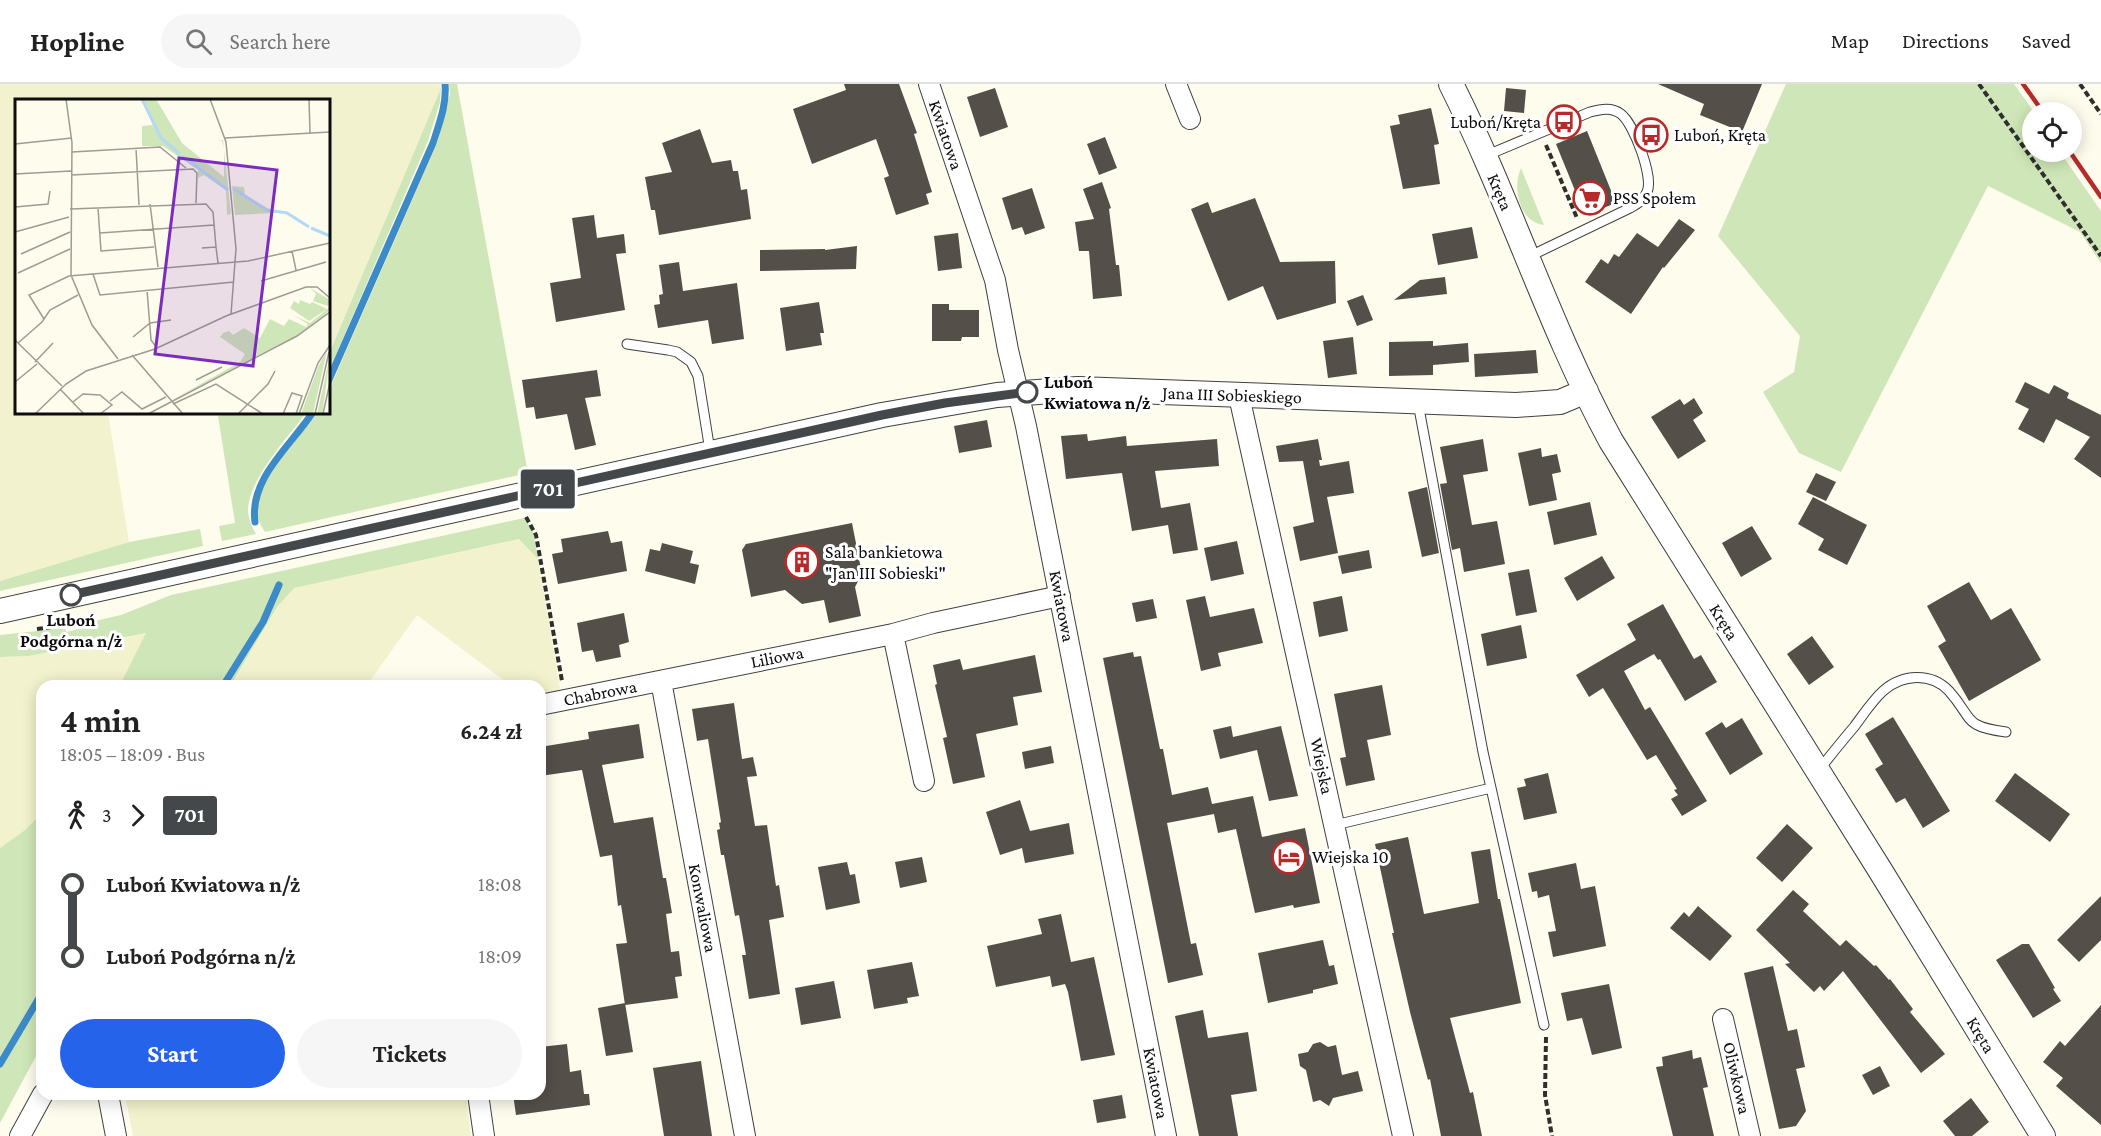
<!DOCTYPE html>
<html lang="en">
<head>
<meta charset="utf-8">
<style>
  :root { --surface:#fff; --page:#f6f6f6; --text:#222; --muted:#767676; --line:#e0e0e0; --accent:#2563eb }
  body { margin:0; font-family:"Crimson Pro",serif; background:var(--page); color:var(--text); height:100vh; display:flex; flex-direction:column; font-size:22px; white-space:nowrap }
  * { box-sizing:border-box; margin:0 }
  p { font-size:20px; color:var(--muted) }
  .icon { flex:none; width:33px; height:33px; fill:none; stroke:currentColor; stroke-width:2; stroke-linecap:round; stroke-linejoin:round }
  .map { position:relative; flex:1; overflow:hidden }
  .panel { position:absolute; left:36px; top:596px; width:510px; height:420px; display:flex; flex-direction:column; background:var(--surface); border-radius:18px; box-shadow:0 3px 15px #0003 }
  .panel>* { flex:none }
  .badge { padding:0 12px; border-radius:4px; font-size:21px; line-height:39px }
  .controls { position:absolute; left:2022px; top:18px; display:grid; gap:12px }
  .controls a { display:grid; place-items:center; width:60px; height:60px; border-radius:50%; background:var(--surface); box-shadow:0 3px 15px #0003; font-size:30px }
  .map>.badge { position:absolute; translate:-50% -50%; box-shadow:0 0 0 3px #fff }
  .legs { display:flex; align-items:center; gap:9px; height:66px; padding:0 24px; font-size:20px }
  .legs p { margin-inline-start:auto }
  .head { display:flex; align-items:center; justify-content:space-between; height:102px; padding:0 24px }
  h1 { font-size:33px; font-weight:700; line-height:45px }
  .action { display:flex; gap:12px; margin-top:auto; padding:12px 24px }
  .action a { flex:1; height:69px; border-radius:36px; background:var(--accent); color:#fff; font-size:24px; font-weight:700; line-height:69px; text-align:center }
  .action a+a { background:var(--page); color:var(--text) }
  ul { padding:0 24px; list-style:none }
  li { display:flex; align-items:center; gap:21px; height:72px; font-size:22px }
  li i { display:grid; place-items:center; width:9px; height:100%; margin:0 8px; background:currentColor }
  li i::after { content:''; width:15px; height:15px; margin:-8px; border:4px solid; border-radius:50%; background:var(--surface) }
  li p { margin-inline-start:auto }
  li:first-child i { background:linear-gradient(#0000 50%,currentColor 0) }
  li:last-child i { background:linear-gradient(currentColor 50%,#0000 0) }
  header { display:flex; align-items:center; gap:36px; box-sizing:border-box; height:84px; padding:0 30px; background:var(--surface); border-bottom:2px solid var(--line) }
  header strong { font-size:28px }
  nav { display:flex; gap:33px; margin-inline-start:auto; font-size:21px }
  .search { width:420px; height:54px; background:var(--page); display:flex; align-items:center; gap:15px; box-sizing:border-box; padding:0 21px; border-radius:33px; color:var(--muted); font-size:22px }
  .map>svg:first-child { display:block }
  .farmland { fill:#f3f2ce }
  .green { fill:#cfe7b8 }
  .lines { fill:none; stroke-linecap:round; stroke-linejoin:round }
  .stream { stroke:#3d8ac9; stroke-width:7 }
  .building { fill:#554f4a }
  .service-casing { stroke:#404040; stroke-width:11 }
  .minor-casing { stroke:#404040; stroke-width:22 }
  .tertiary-casing { stroke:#404040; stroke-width:26 }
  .path { stroke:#2f2f2f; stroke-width:4; stroke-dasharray:6 3; stroke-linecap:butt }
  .service { stroke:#fff; stroke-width:9 }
  .minor { stroke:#fff; stroke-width:20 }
  .tertiary { stroke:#fff; stroke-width:24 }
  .rail { stroke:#b82a2a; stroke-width:4.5 }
  .line-1-casing { stroke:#fff; stroke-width:14 }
  .line-1 { stroke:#45484a; stroke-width:9 }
  .stop-1-dot { fill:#fff; stroke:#45484a; stroke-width:3 }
  .labels { text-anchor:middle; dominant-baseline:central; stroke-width:6; stroke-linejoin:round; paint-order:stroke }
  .poi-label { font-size:18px; fill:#0d0d0d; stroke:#fff; text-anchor:start }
  .street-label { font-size:18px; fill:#0d0d0d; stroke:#fff }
  .stop-label { font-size:18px; font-weight:bold; fill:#0d0d0d; stroke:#fff; text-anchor:start }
  .inset-river { fill:none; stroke:#b4d9f4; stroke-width:3 }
  .inset-road { fill:none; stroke:#9e9c93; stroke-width:1.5 }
  .view { fill:#7b2cbf; fill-opacity:0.15; stroke:#7b2cbf; stroke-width:3 }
  .inset-edge { fill:none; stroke:#0d0d0d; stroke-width:3 }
</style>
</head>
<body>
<header>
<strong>Hopline</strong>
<div class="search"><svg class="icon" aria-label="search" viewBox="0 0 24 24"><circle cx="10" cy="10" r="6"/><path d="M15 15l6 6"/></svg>Search here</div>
<nav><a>Map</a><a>Directions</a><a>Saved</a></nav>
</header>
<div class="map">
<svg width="2101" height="1052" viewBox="0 0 2101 1052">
  <rect width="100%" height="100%" fill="#fefced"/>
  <!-- farmland -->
  <path class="farmland" d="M0,0H440L441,4L329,270L328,16H16V328L108,329L129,458L0,497Z
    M520,455L538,475L560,604L555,612L540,615V602L510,601L417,531L367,601L231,602L277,523L293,504Z
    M147,549L120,601L42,602V729L25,746L0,764V573L29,572Z
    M125,1010H466L471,1052H133Z"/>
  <!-- green -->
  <path class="green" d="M449,0H457L528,389L265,448C261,441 257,435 257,427C258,393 299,356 317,329L328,328L329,306L437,59L450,10Z
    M1786,0H2014L2034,28L2032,68H2060L2101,127V179L2080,148L1988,102L1841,388L1799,369L1763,308L1794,288L1800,252L1718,152Z
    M441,4L440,18L428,57L329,287V270Z
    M1521,84L1544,141C1519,138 1512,104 1521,84Z
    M236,328L306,329C288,353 247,397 248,428C249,436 252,443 256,450L222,457L219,442L235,439L218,332Z
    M524,434L533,447L538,475L519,455L294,504L277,523L231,601H120L146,549L29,572L0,573V551L65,544L66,548L87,543L86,539L121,531L171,511Z
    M200,445L203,462L0,507V497L129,458Z
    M42,729V961L0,1039V764L25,746Z"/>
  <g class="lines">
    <!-- stream -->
    <path class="stream" d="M328,298L433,59C439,40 447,20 445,0
      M255,438C249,394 291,362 313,328
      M223,602L263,538L279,501
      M0,980L42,909"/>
  </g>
  <!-- building -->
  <path class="building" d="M844,0H899L917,49L914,50L932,108L926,110L929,120L896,131L884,94L889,92L876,55L812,80L793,25L846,6Z
    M1658,0H1762L1742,48L1700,31L1704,20Z
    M995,4L1008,43L980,53L967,13Z
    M1506,4L1526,6L1524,29L1504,27Z
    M1431,24L1439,60L1434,61L1440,100L1403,105L1390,42L1400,40L1398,31Z
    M700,45L712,79L731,76L733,87H738L741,106L747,105L751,135L659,151L655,126H651L645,93L672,88L662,59Z
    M1587,47L1616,119L1585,131L1556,60Z
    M1105,53L1117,84L1099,91L1087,60Z
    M1102,98L1111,124L1109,125L1116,181H1119L1122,212L1093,215L1089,167H1079L1075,138L1094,135L1083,105Z
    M1032,104L1045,144L1025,151L1022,143L1012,146L1002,114Z
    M1255,114L1280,178L1335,177L1336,219L1277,236L1263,202L1228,217L1191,125L1208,118L1212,129Z
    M594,131L597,154L624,150L626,169L616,170L625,226L556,238L550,199L581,194L572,134Z
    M1679,135L1695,146L1664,184L1663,183L1631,230L1585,198L1601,175L1608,180L1614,170L1619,173L1637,149L1658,163Z
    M1472,143L1478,174L1438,181L1432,150Z
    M958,149L962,184L938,187L934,152Z
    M857,162L856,185L760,187V166L825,165V166Z
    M679,178L683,207L737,199L744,255L712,260L708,236L658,244L654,221L660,220L659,211L663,210L659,181Z
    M1445,193L1447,210L1394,216L1420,196Z
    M1363,211L1373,236L1357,242L1347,217Z
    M819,218L824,249H820L822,261L786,267L780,224Z
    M932,220H949V226H979V253H962L961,257H932Z
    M1353,253L1357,290L1328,294L1323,257Z
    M1433,257V262L1468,259L1469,278L1433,281V291L1389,292V258Z
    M1536,266L1538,289L1475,293L1474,270Z
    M597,286L601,312L585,314L596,361L575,366L567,330L536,335L534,323L526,324L522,296Z
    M2025,298L2049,310L2054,301L2069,309L2067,314L2101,331V394L2074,375L2090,353L2056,335L2044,359L2018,345L2029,325L2015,318Z
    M1694,314L1703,329L1693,336L1706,357L1678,375L1651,333L1680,315L1684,321Z
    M987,336L992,363L959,369L954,342Z
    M1087,350L1088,357L1126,352L1127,362L1217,355L1219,382L1155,387L1161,424L1190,419L1198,466L1173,470L1168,441L1132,447L1122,389L1066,395L1061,352Z
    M1318,355L1322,376H1319L1320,382L1349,377L1354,409L1327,413L1338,469L1300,477L1293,443L1314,438L1303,377L1279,378L1276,362Z
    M1483,355L1488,387L1463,391L1472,441L1497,437L1505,480L1464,488L1460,464L1452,466L1440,400L1447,399L1440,363Z
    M1541,364L1542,373L1557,370L1561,388L1552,390L1557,416L1529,422L1518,369Z
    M1816,389L1836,398L1826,417L1806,408Z
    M1427,403L1439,469L1422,473L1408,408Z
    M1813,413L1867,441L1847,481L1818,466L1824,455L1798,440Z
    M1590,418L1597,451L1554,461L1547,428Z
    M852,439L862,490L855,503L861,532L829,539L824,516L802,520L785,506L751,513L742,466L746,460Z
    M1752,442L1772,475L1741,493L1722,459Z
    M608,447L611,459L622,457L627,487L558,500L552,470L563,468L561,455Z
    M1237,457L1244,490L1211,497L1204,464Z
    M662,459L693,467L690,479L699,481L695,500L645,487L650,465L660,467Z
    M1369,466L1372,484L1342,490L1338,472Z
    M1602,472L1615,494L1577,517L1564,494Z
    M1529,485L1537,528L1516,532L1508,489Z
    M1969,498L1991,536L2011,524L2041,576L1969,617L1938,562L1946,557L1927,522Z
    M1205,512L1210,533L1254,524L1263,559L1218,569L1221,582L1201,587L1186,516Z
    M1342,512L1348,547L1319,553L1313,518Z
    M1153,515L1157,534L1136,538L1132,519Z
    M1663,520L1694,575L1701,571L1717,598L1685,617L1660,575L1658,576L1654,570L1624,587L1645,626L1650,623L1707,717L1682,732L1671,715L1678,711L1674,706L1677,705L1656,671L1647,676L1603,604L1589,613L1576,591L1636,556L1627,540Z
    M624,529L629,558L619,561L621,573L596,578L593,566L582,568L577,539Z
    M1521,541L1527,574L1487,582L1481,550Z
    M1812,552L1834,583L1809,601L1787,570Z
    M1133,568L1134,573L1141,572L1160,665H1163L1172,711L1208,703L1212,720L1253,712L1262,753L1305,744L1320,819L1294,824L1293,821L1255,829L1236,745L1218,749L1214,730L1167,739L1191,860L1196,859L1203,891L1168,899L1103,574Z
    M1035,571L1042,608L1013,613L1018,641L976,650L985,693L953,700L943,654L947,653L935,601L937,600L933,581L960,575L963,586Z
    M1382,601L1391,651L1367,656L1375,696L1346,702L1340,674L1346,673L1334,610Z
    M734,619L742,675L753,673L757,692L747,693L755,742L767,741L776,802L779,801L784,833L769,836L780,910L749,915L742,871H746L739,831L735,832L724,771H721L717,746L720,745L719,739L721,738L708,655L697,657L692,625Z
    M1893,633L1950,727L1923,744L1905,714L1896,719L1875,685L1883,680L1865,650Z
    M1742,634L1763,670L1730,691L1705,649L1722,638L1726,644Z
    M639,640L644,674L602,681L614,739L653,733L663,794H666L672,829L666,830L671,868L679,867L682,892L675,893L678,914L625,921L616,860L627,859L621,821L618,822L612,771L600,773L582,686L540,692V663L589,655L588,648Z
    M1231,642L1233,653L1281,642L1298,712L1269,717L1257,666L1220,675L1213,646Z
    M1051,662L1054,679L1025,685L1022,668Z
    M1548,689L1557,729L1524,736L1517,704L1526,702L1524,695Z
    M2015,689L2070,730L2050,758L1995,717Z
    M1020,716L1030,747L1069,739L1074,770L1025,779L1022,764L1000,771L986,728Z
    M1787,740L1813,764L1782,798L1756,774Z
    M1408,753L1424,830L1479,819L1471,768L1490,765L1498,815H1500L1521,919L1450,934L1470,1009L1473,1008L1482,1052H1441L1430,995L1428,996L1410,928L1392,849H1394L1375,760Z
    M922,773L927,798L900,804L895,778Z
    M847,778L850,791L855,790L860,819L826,826L818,783Z
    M1576,779L1581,805L1595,802L1606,862L1553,873L1548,848L1556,847L1549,811L1538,814L1537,807L1532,808L1528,789Z
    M1793,806L1809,820L1803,827L1840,862L1846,856L1874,882L1876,881L1889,896L1890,895L1913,925L1910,928L1945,970L1921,989L1843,887L1824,907L1820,902L1814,908L1785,880L1790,879L1756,846Z
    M2101,812V856L2079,878L2057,856Z
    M1698,822L1732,852L1710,877L1670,844L1684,828L1689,833Z
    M1061,830L1071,878L1094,873L1115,971L1081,977L1068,908L1065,900L1052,903L1050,892L996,903L987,862L1042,850L1038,835Z
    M1323,856L1329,882L1334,881L1338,900L1313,906V909L1268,919L1258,869Z
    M2022,860H2029L2055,904L2053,905L2061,917L2033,934L1996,876Z
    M912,878L919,912L907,914L908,919L874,925L867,886Z
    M1773,882L1788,947L1797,945L1805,983L1796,985L1806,1027L1796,1042L1779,1045L1744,889Z
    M834,897L841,934L801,941L795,904Z
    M1609,900L1622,964L1592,971L1582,934L1567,937L1561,909Z
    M625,919L633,968L606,972L598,924Z
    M2101,921V1041L2056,1002L2063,994L2043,978L2060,957L2065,962Z
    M1203,926L1208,954L1248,948L1257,1007L1231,1011L1238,1052H1199L1175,932Z
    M1320,958L1328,963L1336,961L1342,991L1358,987L1363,1007L1333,1014L1329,1022L1320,1016L1313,1018L1306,986L1300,982L1298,970L1308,968L1313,960Z
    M567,960L570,988L581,986L584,1010H589L590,1021L516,1031L513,1010H540V963Z
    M1692,966L1693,975L1701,973L1708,1003L1703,1004L1714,1052H1673L1656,983L1663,982L1662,973Z
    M701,977L712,1052H664L653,984Z
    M1880,982L1890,1002L1873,1011L1862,991Z
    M1122,1011L1126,1034L1097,1039L1093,1016Z
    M1971,1014L1989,1038L1972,1052H1955L1943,1037Z"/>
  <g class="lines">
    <!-- service casing -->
    <g class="service-casing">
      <path id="service" d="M1485,72L1590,28C1601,25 1612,23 1621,30C1634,40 1654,94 1647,108C1644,116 1637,120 1630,124L1528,173
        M627,260L668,266L677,268L691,278L698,292L710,367
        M1418,319L1483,668L1544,941
        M1819,686C1830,672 1842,657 1854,643C1863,631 1872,617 1883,607C1902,590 1931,588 1949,607C1974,635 1962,642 2006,648
        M1335,741L1491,704"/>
    </g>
    <!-- minor casing -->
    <g class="minor-casing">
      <path id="minor" d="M929,0L995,196L1008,266L1026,342L1166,1052
        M1176,0L1190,35
        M1239,312L1403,1052
        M661,597L745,1052
        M540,621L893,550
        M924,697L893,550L933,539L1060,512
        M1723,935L1750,1052
        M108,1010L116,1052
        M478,1010L484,1052
        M20,1052L43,1010"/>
    </g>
    <!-- tertiary casing -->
    <g class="tertiary-casing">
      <path id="tertiary" d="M1451,0C1510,117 1549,243 1611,357L1880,786L2043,1052
        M0,527L882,331L997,311L1078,305L1516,321L1560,318L1586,307"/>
    </g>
    <!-- path -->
    <path class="path" d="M1979,0L2101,172
      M2080,0L2101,30
      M1546,61L1577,134
      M526,433L536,451L562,597
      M37,545L52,543
      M1546,953L1545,1011L1552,1052"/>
    <!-- service -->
    <use href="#service" class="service"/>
    <!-- minor -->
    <use href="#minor" class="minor"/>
    <!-- tertiary -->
    <use href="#tertiary" class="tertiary"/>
    <!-- rail -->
    <path class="rail" d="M2023,0L2043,28
      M2070,68L2101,113"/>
  </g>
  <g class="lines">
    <!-- line-1 casing -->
    <g class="line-1-casing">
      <path id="line-1" d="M71,511L882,331L945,319L1027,308"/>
    </g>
    <!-- line-1 -->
    <use href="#line-1" class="line-1"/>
  </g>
  <!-- icons -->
  <defs>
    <g id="bus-ring" transform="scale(1.725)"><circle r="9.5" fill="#fff" stroke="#b82a2a" stroke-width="1.5"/><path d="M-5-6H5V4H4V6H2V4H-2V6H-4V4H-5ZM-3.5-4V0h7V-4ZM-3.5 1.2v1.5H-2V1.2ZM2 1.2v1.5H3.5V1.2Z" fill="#b82a2a"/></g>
    <g id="supermarket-ring" transform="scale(1.725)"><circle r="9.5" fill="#fff" stroke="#b82a2a" stroke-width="1.5"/><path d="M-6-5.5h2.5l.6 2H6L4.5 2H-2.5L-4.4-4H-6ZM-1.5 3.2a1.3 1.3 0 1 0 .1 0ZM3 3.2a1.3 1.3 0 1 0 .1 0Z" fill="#b82a2a"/></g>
    <g id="building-ring" transform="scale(1.725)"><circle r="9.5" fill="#fff" stroke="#b82a2a" stroke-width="1.5"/><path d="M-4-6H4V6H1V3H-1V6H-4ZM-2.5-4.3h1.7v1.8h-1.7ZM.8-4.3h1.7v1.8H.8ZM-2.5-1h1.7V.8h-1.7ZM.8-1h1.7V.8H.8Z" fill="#b82a2a"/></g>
    <g id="hotel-ring" transform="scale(1.725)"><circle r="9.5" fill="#fff" stroke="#b82a2a" stroke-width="1.5"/><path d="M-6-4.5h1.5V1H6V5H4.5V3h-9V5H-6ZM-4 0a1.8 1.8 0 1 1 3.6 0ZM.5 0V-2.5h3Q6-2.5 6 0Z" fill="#b82a2a"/></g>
  </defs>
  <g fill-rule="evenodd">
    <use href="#bus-ring" x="1564" y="38"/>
    <use href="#bus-ring" x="1651" y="51"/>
    <use href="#supermarket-ring" x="1590" y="114"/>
    <use href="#building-ring" x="802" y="478"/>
    <use href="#hotel-ring" x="1289" y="773"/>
  </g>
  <!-- markers -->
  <g class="stop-1-dot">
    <circle cx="1027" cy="308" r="10"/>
    <circle cx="71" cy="511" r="10"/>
  </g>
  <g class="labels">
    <!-- poi labels -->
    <g class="poi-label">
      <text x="1541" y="38" text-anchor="end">Luboń/Kręta</text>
      <text x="1674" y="51">Luboń, Kręta</text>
      <text x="1613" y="114">PSS Społem</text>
      <text x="825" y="468">Sala bankietowa<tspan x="825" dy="21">"Jan III Sobieski"</tspan></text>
      <text x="1312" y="773">Wiejska 10</text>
    </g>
    <!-- street labels -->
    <g class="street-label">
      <text transform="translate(946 51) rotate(71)">Kwiatowa</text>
      <text transform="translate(1500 108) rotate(67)">Kręta</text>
      <text transform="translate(1232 311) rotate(2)">Jana III Sobieskiego</text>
      <text transform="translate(1062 522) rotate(79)">Kwiatowa</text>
      <text transform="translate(1724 538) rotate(58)">Kręta</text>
      <text transform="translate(777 573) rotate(-11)">Liliowa</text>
      <text transform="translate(600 609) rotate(-11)">Chabrowa</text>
      <text transform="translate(1322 682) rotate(78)">Wiejska</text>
      <text transform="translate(703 824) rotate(79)">Konwaliowa</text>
      <text transform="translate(1981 951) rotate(59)">Kręta</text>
      <text transform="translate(1737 994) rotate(77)">Oliwkowa</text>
      <text transform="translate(1156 999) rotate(79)">Kwiatowa</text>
    </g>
    <!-- stop labels -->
    <g class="stop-label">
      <text x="1044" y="298">Luboń<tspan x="1044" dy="21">Kwiatowa n/ż</tspan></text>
      <text x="71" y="536" text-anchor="middle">Luboń<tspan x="71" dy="21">Podgórna n/ż</tspan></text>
    </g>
  </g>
  <!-- overview -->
  <g transform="translate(15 15)">
    <rect width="315" height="315" fill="#fefced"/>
    <path d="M126,0H141L167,44L209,78V49L207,42H203L208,41L216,115L212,116L211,91L189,76L183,79V71L148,47H127V27L138,26ZM217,87L229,88L230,96L261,114L220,116ZM295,189L315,201L313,207L298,202L301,195ZM285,201L295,205L297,203L312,210L294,222L275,209L279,202L284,205ZM315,208L311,216L282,237L157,301L225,263L230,255L205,238L208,234L214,232L218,236L229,229L245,239L255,220L269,227L274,220L291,228L293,225L278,216L295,224ZM312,252L298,315H286L303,268ZM315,257L308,310L307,315H302Z" fill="#cfe7b8"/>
    <path class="inset-river" d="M127,0L146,39L165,55M167,57L213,91M219,90L252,111L272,114L294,128M296,129L315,137"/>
    <path class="inset-road" d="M51,0L57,44L56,176L77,226L103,260M195,0L211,43L221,150L216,215M294,0L295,34M210,39L315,33M0,45L57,39M121,49L124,106M57,53L145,48L171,69M0,75L56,72M56,76L178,70L182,74L181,104M135,105L143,168M0,108L33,105L35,92M83,109L86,152L139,148M55,110L191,105L198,113L201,148M0,133L54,118M85,134L199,126M187,149L201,148L203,164M277,152L281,171M6,155L55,133M3,174L55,150M78,175L85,196L219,183M246,182L311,163M132,191L136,241L142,249M29,220L14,196L54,177L233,162L315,144M118,238L135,224L156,221M0,241L47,287M3,244L27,223L35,211L63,196M117,256L168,315M20,263L38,244M181,281L207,268M0,283L22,265M45,290L69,315M95,302L107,293L127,310L151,298M58,303L68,295L85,296L97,306L85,315M158,305L201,285L248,315M20,315L51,285L71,272L140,250L211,217L291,188H302L315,199M133,315L282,237L315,213M223,315L253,285L260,272M268,315L277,294L287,297L281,315M284,315L303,264L315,246M300,315L314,253M308,315L315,283"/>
    <path class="view" d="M164,59L262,71L238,267L140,255Z"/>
    <rect width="315" height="315" class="inset-edge"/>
  </g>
</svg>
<div class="controls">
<a><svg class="icon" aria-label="locate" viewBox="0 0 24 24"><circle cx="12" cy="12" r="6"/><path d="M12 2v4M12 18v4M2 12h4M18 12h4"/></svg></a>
</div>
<b class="badge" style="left:548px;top:405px;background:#45484a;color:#fff">701</b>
<section class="panel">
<div class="head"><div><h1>4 min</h1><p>18:05 – 18:09 · Bus</p></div><b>6.24 zł</b></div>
<div class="legs"><svg class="icon" aria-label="walk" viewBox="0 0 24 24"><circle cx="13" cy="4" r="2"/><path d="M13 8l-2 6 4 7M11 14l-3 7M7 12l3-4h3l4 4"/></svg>3<svg class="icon" aria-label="forward" viewBox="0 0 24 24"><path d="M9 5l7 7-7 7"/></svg><b class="badge" style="background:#45484a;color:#fff">701</b></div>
<ul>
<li><i style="color:#45484a"></i><b>Luboń Kwiatowa n/ż</b><p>18:08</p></li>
<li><i style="color:#45484a"></i><b>Luboń Podgórna n/ż</b><p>18:09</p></li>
</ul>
<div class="action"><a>Start</a><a>Tickets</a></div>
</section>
</div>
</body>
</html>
